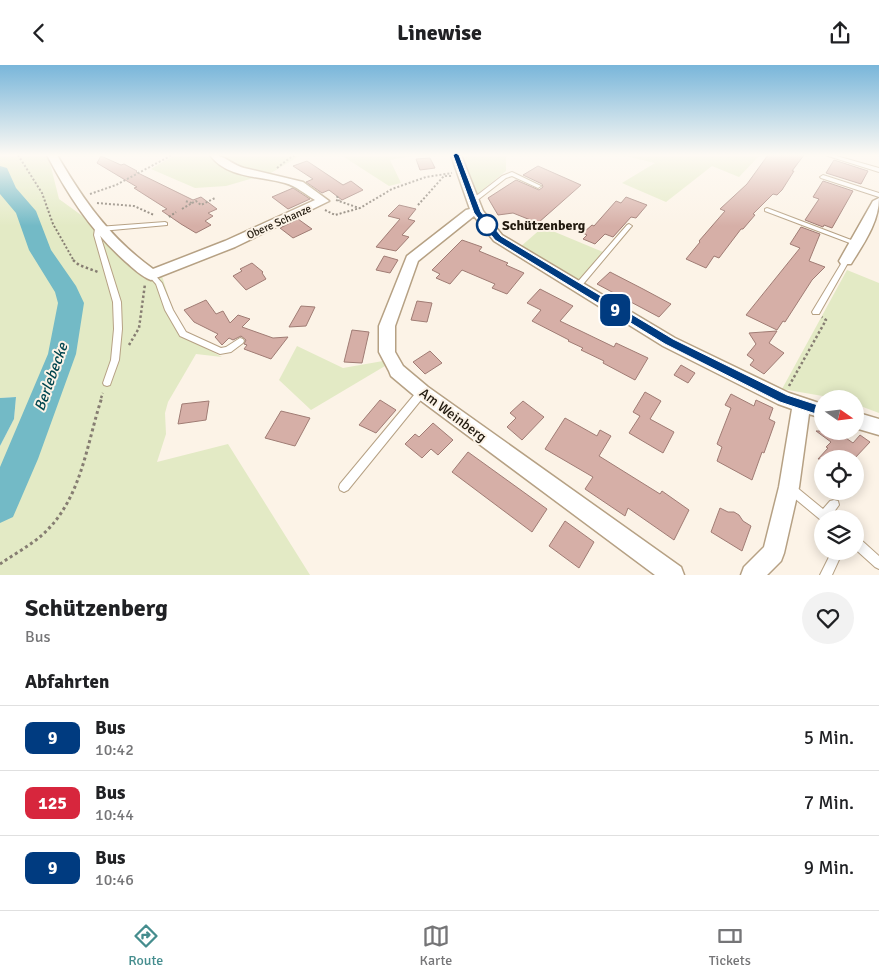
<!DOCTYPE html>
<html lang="de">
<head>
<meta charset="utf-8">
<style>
  :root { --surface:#fff; --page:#f2f2f2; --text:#202124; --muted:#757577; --line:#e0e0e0; --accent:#458d8e }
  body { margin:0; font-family:Signika,sans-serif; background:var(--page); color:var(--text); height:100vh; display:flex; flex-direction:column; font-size:19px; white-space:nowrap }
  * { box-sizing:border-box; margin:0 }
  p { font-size:16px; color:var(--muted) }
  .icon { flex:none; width:28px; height:28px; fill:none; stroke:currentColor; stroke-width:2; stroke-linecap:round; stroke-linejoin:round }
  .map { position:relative; height:510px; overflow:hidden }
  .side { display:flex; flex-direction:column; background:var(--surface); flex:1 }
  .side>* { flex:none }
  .badge { padding:0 10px; border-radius:8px; font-size:18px; line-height:32px }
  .needle { width:32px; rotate:104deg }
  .controls { position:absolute; left:814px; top:325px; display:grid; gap:10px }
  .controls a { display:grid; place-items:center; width:50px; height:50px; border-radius:50%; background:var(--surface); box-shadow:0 2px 12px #0003; font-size:25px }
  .map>.badge { position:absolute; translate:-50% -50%; box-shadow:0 0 0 2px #fff }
  h2 { padding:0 25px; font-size:19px; line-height:45px }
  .round { display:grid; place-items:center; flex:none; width:52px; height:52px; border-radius:26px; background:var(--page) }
  .overview { display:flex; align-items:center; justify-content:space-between; height:85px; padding:0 25px }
  h1 { font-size:24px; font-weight:700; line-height:38px }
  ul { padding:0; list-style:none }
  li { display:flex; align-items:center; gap:15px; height:65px; padding:0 25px; border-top:1px solid var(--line) }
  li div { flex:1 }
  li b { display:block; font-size:19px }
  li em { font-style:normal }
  li .badge { min-width:55px; font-weight:700; text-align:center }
  header { display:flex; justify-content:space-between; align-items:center; height:65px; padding:0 25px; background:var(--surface); font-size:22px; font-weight:700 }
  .tabs { display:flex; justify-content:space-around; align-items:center; height:70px; border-top:1px solid var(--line); background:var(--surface); font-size:14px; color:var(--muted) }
  .tabs a { display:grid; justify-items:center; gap:2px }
  .tabs .selected { color:var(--accent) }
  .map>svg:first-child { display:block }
  .green { fill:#e3eac5 }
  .water { fill:#73bac6 }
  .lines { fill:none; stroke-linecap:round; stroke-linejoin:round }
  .river { fill:#73bac6; fill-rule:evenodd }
  .building { fill:#d6afa7; stroke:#a07c74 }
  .service-casing { stroke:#b6a184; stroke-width:2 }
  .minor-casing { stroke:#b6a184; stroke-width:3 }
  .path-far2 { stroke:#867d72; stroke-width:2; stroke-dasharray:2 2; stroke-linecap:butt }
  .path-far1 { stroke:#867d72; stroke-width:2.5; stroke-dasharray:2.5 2.5; stroke-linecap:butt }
  .path { stroke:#867d72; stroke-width:3; stroke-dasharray:3 3; stroke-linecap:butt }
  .service { fill:#fff; fill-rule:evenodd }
  .minor { fill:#fff; fill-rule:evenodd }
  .line { fill:#003b80; stroke:#fff }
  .stop-dot { fill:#fff; stroke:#003b80; stroke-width:2.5 }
  .labels { text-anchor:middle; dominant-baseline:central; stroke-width:4; stroke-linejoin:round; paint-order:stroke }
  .far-street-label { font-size:11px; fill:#221a0f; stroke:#fcf3e7 }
  .stop-label { font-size:14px; font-weight:bold; fill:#221a0f; stroke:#fcf3e7; text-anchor:start }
  .street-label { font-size:14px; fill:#221a0f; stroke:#fcf3e7 }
  .water-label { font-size:15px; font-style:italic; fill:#00454e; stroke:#fcf3e7 }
</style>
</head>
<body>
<header><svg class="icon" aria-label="back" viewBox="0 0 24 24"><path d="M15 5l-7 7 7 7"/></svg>Linewise<svg class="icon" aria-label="share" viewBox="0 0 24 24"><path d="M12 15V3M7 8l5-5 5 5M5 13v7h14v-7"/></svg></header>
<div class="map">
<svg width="879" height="510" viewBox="0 0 879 510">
  <rect width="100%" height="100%" fill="#fcf3e7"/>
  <!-- green -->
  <path class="green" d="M0,90H48L59,134L161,208L181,270L222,292L196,289L168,337L165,348L166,369L157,397L228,379L310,510H0V381L14,354L16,332L0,333Z
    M175,90H301L271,108L226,121L195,123L151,104Z
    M341,90H417L390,95L401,118L389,121Z
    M461,90H508L506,91V106L476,130Z
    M621,90H760L739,112L712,101L666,137L622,118L655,98Z
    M543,162L603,187L577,218L519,183Z
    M847,205L879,218V348L855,339V334H840L782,324Z
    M297,281L343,303L383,296L385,301L311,345L279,315Z"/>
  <!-- water -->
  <path class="water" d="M16,332L14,354L0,381V333Z"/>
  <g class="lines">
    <!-- river -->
    <path class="river" d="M0,101L7,103L16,123L36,146L51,185L76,221L84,238L76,289L38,394L13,452L0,458V402L48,289L58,238L55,227L29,185L16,148L0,129Z"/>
  </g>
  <!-- building -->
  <path class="building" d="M768,90H804L792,106H794L782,125L777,130L773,129L753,149L755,150L743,164H741L719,193L714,191L706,203L686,194L700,177L699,176L725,146L720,144L747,119Z
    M101,91L121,100L124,99L137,106L136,107L193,135L201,132L217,144L208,148L213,151L205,156L211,160L196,168L181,159L162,146L167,144L134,123L137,122L97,98Z
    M430,93L435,103L420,105L416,94Z
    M834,95L868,106L861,119L826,108Z
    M307,96L343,120L351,116L363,125L342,135L329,125L322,128L306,117L313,114L293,101Z
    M538,101L581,120L538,158L513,148L498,150L488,133L516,115L539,125L543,122L542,119L523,110Z
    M823,116L853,126L832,163L824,160L823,162L805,155L819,134L813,132Z
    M293,123L310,134L288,144L272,132Z
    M626,132L647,140L636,153L631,152L613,172L605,169L595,179L583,174L587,170L583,168L592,160L594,161L616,136L621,138Z
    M399,140L416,144L408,154L415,156L402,170L409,172L396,186L376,182L400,154L388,151Z
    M298,154L312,164L293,173L280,163Z
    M801,162L820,169L809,196L825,202L812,215L785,257L783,256L777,265L746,250L800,183L790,179Z
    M462,175L482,182L479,186L508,198L506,200L524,208L507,229L492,223L495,219L462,205L450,219L436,213L440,209L432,205Z
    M384,191L398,195L390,208L376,205Z
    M252,198L263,207L262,208L266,214L246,225L233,211L242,206L240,204Z
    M610,207L643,224L671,239L659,252L597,219Z
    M540,224L573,241L560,256L614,282L616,278L648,293L635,315L603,298L604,296L581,285L583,283L568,276L569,275L532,256L541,245L527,238Z
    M206,235L216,249L223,246L230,258L238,250L250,254L242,262L273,273L288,272L271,294L244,284L247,280L244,279L246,275L241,271L233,275L229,273L222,280L215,272L218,269L194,257L184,245Z
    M417,236L432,238L427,257L411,255Z
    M301,241L315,242L306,261L289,262Z
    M352,265L369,267L362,298L344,297Z
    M777,266L769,278L784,288L764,309L750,300L754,295L747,290L756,279L749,268Z
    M430,286L442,298L425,309L413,297Z
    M681,300L695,308L688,318L674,310Z
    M645,327L661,336L650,354L674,367L663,388L629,368L640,351L633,347Z
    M731,329L754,341L756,335L773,343L769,354L775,357L764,388L762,387L752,415L717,396L722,382L717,379L731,343L725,340Z
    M380,335L396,345L376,368L359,360Z
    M209,336L206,355L178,359L182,339Z
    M523,336L544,352L522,375L507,362L516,353L510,348Z
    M281,346L310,353L295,381L265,373Z
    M565,353L597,371L600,365L611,371L599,391L660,429L662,426L689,445L674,475L628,443L625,451L585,424L593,412L545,384Z
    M433,358L453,375L438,390L431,384L422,393L405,379L415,369L419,372Z
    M816,366H836L853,378L860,370L870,377L854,394H818L828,383L826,382L831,377Z
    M468,387L547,444L532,467L452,407Z
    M720,443L728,447H734L739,450L743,456L751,461L742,486L711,467Z
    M565,456L594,477L579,503L549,481Z"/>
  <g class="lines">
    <!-- service casing -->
    <g class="service-casing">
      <path id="service" d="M825,90H833L879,103V107Z
        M512,107L541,121L538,123L536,122L512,111L506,113L475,137H471V135L502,111Z
        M823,110L879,128V132L821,113L820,112Z
        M767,143L859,178L860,179L859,180H855L765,146V144Z
        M165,157L167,158V160L101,166L100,170L121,237L122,264L119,295L110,320L107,321L104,320L103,318L111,295L114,264L113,237L94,170L95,164L98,162Z
        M629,159L632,161L631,162L579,224H575L573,222L575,220L627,160Z
        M844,194H846L849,196L819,249H813L812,247Z
        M149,208H153L162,218L173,245L186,267L221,283L226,282L240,273L243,274L244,276L243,278L231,287L220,289L180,271L165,245L156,219L148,210Z
        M422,323L425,324L426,327L425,330L348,425L344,427L340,425L339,422L340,419L419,324Z
        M791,419L795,421L823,444L830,436L834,435L838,436L839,440L831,451L832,454H822V456L787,427L786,424L787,421Z
        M855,472L859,473L879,491V504L875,502L855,484Z
        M832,486H843L832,510H820Z"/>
    </g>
    <!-- minor casing -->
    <g class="minor-casing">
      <path id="minor" d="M47,90H57C84,136 109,172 153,204L225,176L315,135C305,129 296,121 285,118C260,111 226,113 210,90C226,90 230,99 244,103L303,117L329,136L235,182L151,215C142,212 133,203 126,197C91,166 68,130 47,90Z
        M451,90H461L483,146L502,170L675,273L789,328L822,339V353L809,349L799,422L784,488L781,496L767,510H741L744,502L764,482L779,422L792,344L778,339L663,281L494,176L474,151L418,196L395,261V287L403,301L428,322L681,502L684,510H655L416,332L391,311L389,306L379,287V261L407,191L466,145L470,144Z
        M879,133C879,157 864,178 851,199H841L839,196L873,136Z
        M855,347L879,354V370L855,363Z"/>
    </g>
    <!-- path-far2 -->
    <path class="path-far2" d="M18,90L42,128L53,159L74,196
      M277,103L291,92L297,90
      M90,129L116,120L172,90
      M337,131L339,136
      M336,135L359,143
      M97,138L134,141L154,150
      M192,138L196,136L201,140L215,133
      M418,140L444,111H452
      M182,144L192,138L185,136
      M325,145L335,150L360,143L392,124L426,112L452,108
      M169,152L176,147"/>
    <!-- path-far1 -->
    <path class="path-far1" d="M73,195L79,200L98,207
      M129,280L139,263L145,219
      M789,321L826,255L822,252
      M101,333L103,328"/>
    <!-- path -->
    <path class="path" d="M0,499C13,490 29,481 41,471C82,435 86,380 102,332"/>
    <!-- service -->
    <use href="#service" class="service"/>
    <!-- minor -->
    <use href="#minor" class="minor"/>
  </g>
  <!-- sky -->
  <linearGradient id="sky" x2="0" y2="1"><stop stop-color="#79b6da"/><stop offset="0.56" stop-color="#fefaf4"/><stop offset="1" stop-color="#fefaf4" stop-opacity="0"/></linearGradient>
  <rect width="879" height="161" fill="url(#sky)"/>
  <!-- line -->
  <path class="line" d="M456,88L459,90L481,147L501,171L673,274L787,330L827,343L828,346L827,350L822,351L780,337L665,279L495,175L474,148L453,90Z"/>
  <!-- markers -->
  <circle class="stop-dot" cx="487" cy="160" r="10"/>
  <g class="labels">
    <!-- far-street labels -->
    <g class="far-street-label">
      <text transform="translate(279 157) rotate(-24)">Obere Schanze</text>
    </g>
    <!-- stop labels -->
    <g class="stop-label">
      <text x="502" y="160">Schützenberg</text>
    </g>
    <!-- street labels -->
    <g class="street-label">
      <text transform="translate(453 350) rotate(37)">Am Weinberg</text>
    </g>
    <!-- water labels -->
    <g class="water-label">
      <text transform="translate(51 312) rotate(-70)">Berlebecke</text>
    </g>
  </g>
</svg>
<div class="controls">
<a><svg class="needle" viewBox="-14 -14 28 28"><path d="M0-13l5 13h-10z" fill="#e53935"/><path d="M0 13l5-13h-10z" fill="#757577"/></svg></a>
<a><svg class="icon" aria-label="locate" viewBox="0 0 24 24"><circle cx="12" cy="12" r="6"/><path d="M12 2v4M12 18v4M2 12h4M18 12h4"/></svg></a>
<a><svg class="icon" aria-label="layers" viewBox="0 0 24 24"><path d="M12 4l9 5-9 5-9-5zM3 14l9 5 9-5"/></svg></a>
</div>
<b class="badge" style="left:615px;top:245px;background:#003b80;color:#fff">9</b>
</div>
<section class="side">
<div class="overview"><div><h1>Schützenberg</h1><p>Bus</p></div><a class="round"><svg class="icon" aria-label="heart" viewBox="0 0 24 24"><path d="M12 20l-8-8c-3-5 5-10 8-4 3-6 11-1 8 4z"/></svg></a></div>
<h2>Abfahrten</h2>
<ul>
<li><span class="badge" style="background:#003b80;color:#fff">9</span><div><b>Bus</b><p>10:42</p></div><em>5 Min.</em></li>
<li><span class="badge" style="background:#d7263d;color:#fff">125</span><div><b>Bus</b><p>10:44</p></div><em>7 Min.</em></li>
<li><span class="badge" style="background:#003b80;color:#fff">9</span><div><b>Bus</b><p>10:46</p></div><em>9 Min.</em></li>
</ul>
</section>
<nav class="tabs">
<a class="selected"><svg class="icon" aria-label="directions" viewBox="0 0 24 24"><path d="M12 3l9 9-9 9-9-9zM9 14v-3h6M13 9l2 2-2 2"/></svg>Route</a>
<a><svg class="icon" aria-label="map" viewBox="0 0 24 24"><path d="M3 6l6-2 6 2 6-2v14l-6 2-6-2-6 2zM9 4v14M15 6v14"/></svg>Karte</a>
<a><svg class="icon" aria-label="tickets" viewBox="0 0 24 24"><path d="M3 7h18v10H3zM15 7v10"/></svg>Tickets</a>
</nav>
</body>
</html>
